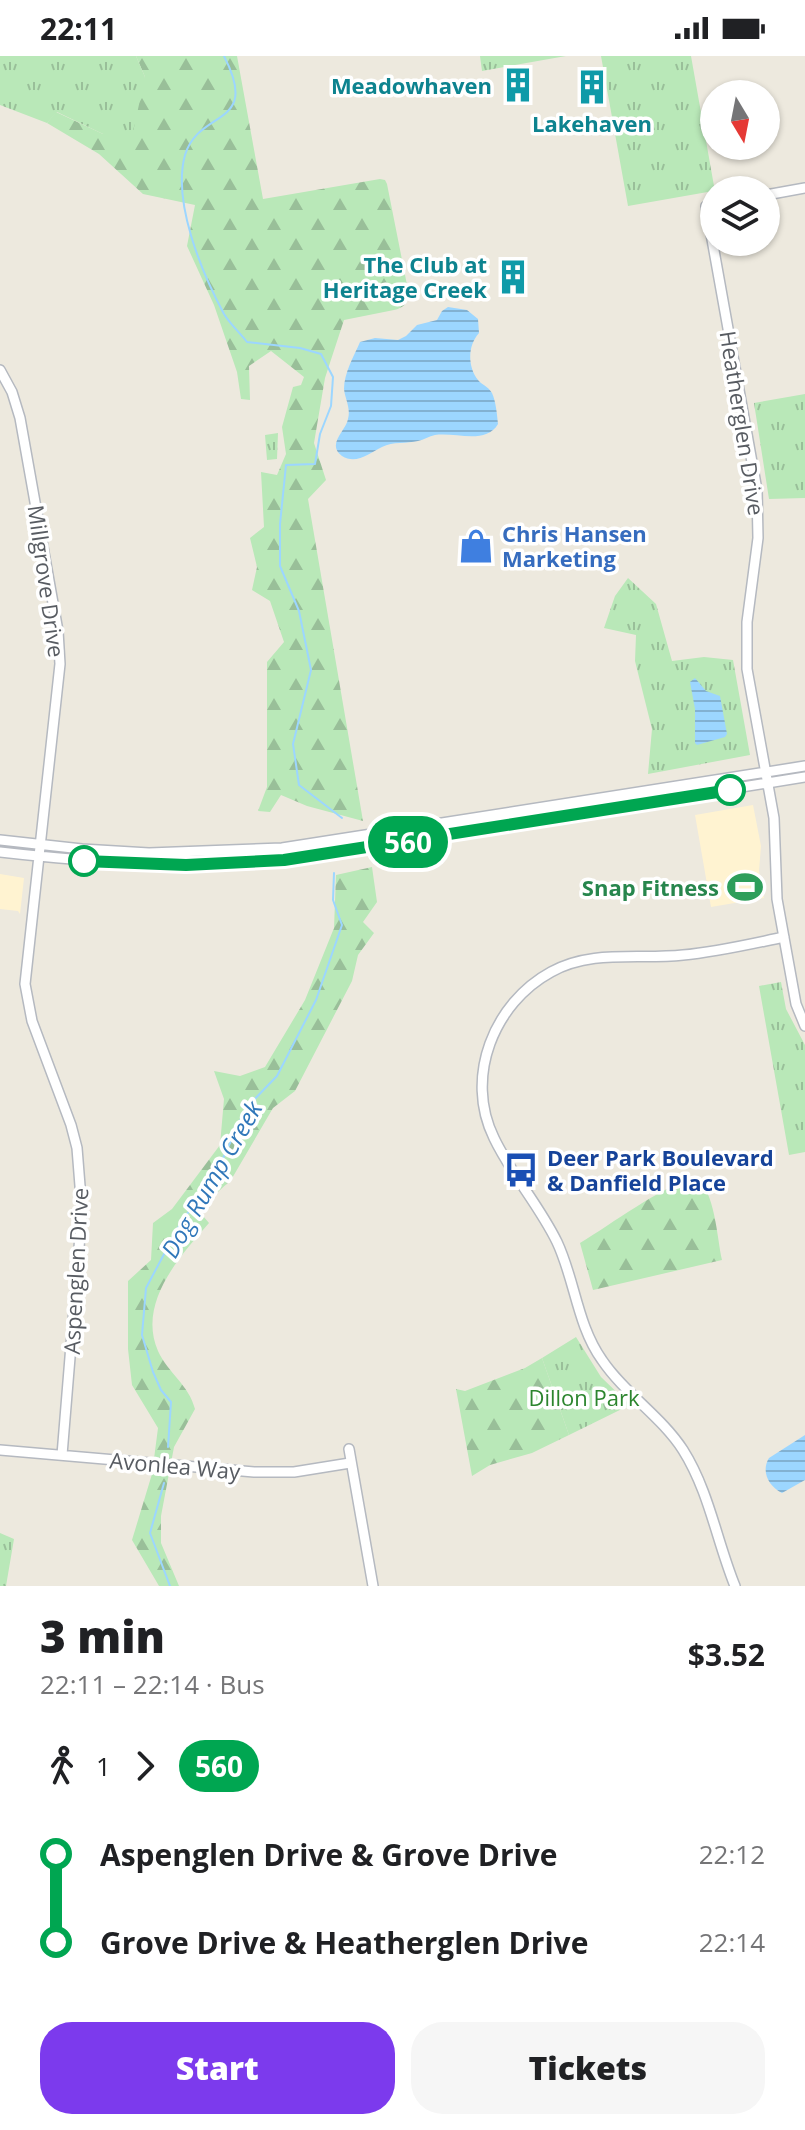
<!DOCTYPE html>
<html lang="en">
<head>
<meta charset="utf-8">
<style>
  :root { --surface:#fff; --page:#f6f6f6; --text:#202124; --muted:#757577; --accent:#7c3aed }
  body { margin:0; font-family:"Open Sans",sans-serif; background:var(--page); color:var(--text); height:100vh; display:flex; flex-direction:column; font-size:30px; white-space:nowrap }
  * { box-sizing:border-box; margin:0 }
  p { font-size:26px; color:var(--muted) }
  .icon { flex:none; width:44px; height:44px; fill:none; stroke:currentColor; stroke-width:2; stroke-linecap:round; stroke-linejoin:round }
  .map { position:relative; height:1530px; overflow:hidden }
  .sheet { display:flex; flex-direction:column; background:var(--surface); flex:1 }
  .sheet>* { flex:none }
  .badge { padding:0 16px; border-radius:26px; font-size:28px; line-height:52px }
  .needle { width:52px; rotate:170deg }
  .buttons { position:absolute; left:700px; top:24px; display:grid; gap:16px }
  .buttons a { display:grid; place-items:center; width:80px; height:80px; border-radius:50%; background:var(--surface); box-shadow:0 2px 6px #0004; font-size:40px }
  .map>.badge { position:absolute; translate:-50% -50%; box-shadow:0 0 0 4px #fff }
  .legs { display:flex; align-items:center; gap:12px; height:88px; padding:0 40px; font-size:26px }
  .legs p { margin-inline-start:auto }
  .headline { display:flex; align-items:center; justify-content:space-between; height:136px; padding:0 40px }
  h1 { font-size:44px; font-weight:800; line-height:60px }
  .action { display:flex; gap:16px; margin-top:auto; padding:16px 40px }
  .action a { flex:1; height:92px; border-radius:32px; background:var(--accent); color:#fff; font-size:32px; font-weight:800; line-height:92px; text-align:center }
  .action a+a { background:var(--page); color:var(--text) }
  ul { padding:0 40px; list-style:none }
  li { display:flex; align-items:center; gap:28px; height:88px; font-size:30px }
  li i { display:grid; place-items:center; width:12px; height:100%; margin:0 10px; background:currentColor }
  li i::after { content:''; width:20px; height:20px; margin:-10px; border:6px solid; border-radius:50%; background:var(--surface) }
  li p { margin-inline-start:auto }
  li:first-child i { background:linear-gradient(#0000 50%,currentColor 0) }
  li:last-child i { background:linear-gradient(currentColor 50%,#0000 0) }
  .status { display:flex; justify-content:space-between; align-items:center; height:56px; padding:0 40px; background:var(--surface); direction:ltr }
  .status svg { height:22px; fill:currentColor }
  .map>svg:first-child { display:block }
  .commercial { fill:#fff3d1 }
  .forest { fill:url(#forest-firs) }
  .park { fill:url(#park-tufts) }
  .water { fill:url(#water-rules) }
  .lines { fill:none; stroke-linecap:round; stroke-linejoin:round }
  .stream { stroke:#9cd6ff; stroke-width:2 }
  .secondary-casing { stroke:#b5b9c0; stroke-width:12 }
  .secondary { stroke:#fff; stroke-width:9 }
  .line-1-casing { stroke:#fff; stroke-width:18 }
  .line-1 { stroke:#00a651; stroke-width:12 }
  .stop-1-dot { fill:#fff; stroke:#00a651; stroke-width:4 }
  .labels { text-anchor:middle; dominant-baseline:central; stroke-width:7; stroke-linejoin:round; paint-order:stroke }
  .culture-label { font-size:22px; font-weight:bold; fill:#0d838f; stroke:#fff; text-anchor:end }
  .street-label { font-size:22px; fill:#585c62; stroke:#fff }
  .shop-label { font-size:22px; font-weight:bold; fill:#366cbe; stroke:#fff; text-anchor:start }
  .leisure-label { font-size:22px; font-weight:bold; fill:#27864d; stroke:#fff; text-anchor:end }
  .transit-label { font-size:22px; font-weight:bold; fill:#164399; stroke:#fff; text-anchor:start }
  .park-label { font-size:22px; fill:#2c852e; stroke:#fff }
  .water-label { font-size:24px; font-style:italic; fill:#3077ba; stroke:#fff }
</style>
</head>
<body>
<div class="status"><b>22:11</b><svg viewBox="0 0 49 12"><path d="M0 12V9h3v3zM5 12V6h3v6zM10 12V3h3v9zM15 12V0h3v12zM26 1h20v11H26zM47 4h2v5h-2z"/></svg></div>
<div class="map">
<svg width="805" height="1530" viewBox="0 0 805 1530">
  <defs>
    <pattern id="forest-firs" width="22" height="20" patternUnits="userSpaceOnUse" patternTransform="scale(2)"><rect width="22" height="20" fill="#b9e8b8"/><path d="M5 1l3.5 6h-7zM16 11l3.5 6h-7z" fill="#99bf99"/></pattern>
    <pattern id="park-tufts" width="24" height="20" patternUnits="userSpaceOnUse" patternTransform="scale(2)"><rect width="24" height="20" fill="#b9e8b8"/><path d="M3 7l-1-3M5 7V3M7 7l1-3M15 17l-1-3M17 17v-4M19 17l1-3" fill="none" stroke="#99bf99"/></pattern>
    <pattern id="water-rules" width="6" height="5" patternUnits="userSpaceOnUse" patternTransform="scale(2)"><rect width="6" height="5" fill="#9cd6ff"/><path d="M0 2.5h6" fill="none" stroke="#82b1d2"/></pattern>
  </defs>
  <rect width="100%" height="100%" fill="#ede9de"/>
  <!-- commercial -->
  <path class="commercial" d="M753,749L761,790L759,815L764,842L711,851L695,759Z
    M0,818L24,822L20,858L18,855L0,853Z"/>
  <!-- forest -->
  <path class="forest" d="M136,0H237L263,143L380,123L385,124L387,128L409,239C407,248 403,252 394,254L344,264L325,322L314,387L326,424L308,443L363,765L307,750L281,739L270,756L258,755L267,731V606L284,586L270,545L252,534L257,511L250,482L264,471L261,416L277,419L286,398L282,371L293,331L301,329L304,321L271,295L249,310L250,344L241,343L237,316L214,249L187,190L195,149L143,138L99,98L47,67L56,56L103,78L145,21Z
    M372,811L377,846L363,866L374,877L358,899L352,925L295,1035L273,1052L231,1124L198,1154L209,1167C180,1200 137,1247 158,1295C168,1317 189,1329 195,1353L174,1391L161,1460V1487L179,1530H159L132,1484L152,1418L158,1372L132,1329L128,1293V1225L151,1204L153,1167L172,1153L220,1089L224,1043L214,1015L240,1020L265,1011L305,944L334,872L336,819Z
    M696,1122C715,1134 717,1182 722,1204L593,1234L580,1187C612,1168 661,1130 696,1122Z
    M542,1302L569,1379L532,1397L490,1409L472,1420L456,1333L465,1335L525,1312Z"/>
  <!-- park -->
  <path class="park" d="M0,0H136L145,21L133,76L103,78L57,56L47,67L0,49Z
    M480,0H566L482,15Z
    M601,0H691L714,130L719,134L628,150Z
    M805,338V442L769,443L754,347Z
    M278,377L277,403L267,404L265,379Z
    M628,522L656,548L672,605L704,601L733,604L750,699L648,718L652,673L635,605L636,579L604,572L615,540Z
    M781,926L786,953L805,989V1096L789,1099L759,930Z
    M576,1281L601,1321L630,1349L569,1379L542,1302Z
    M0,1477L14,1483L6,1530H0Z"/>
  <!-- water -->
  <path class="water" d="M448,251L467,254L478,263L479,277C468,289 467,310 478,324C482,329 488,330 492,337C496,346 497,358 498,368C486,389 456,376 435,379C429,380 424,384 418,385C407,388 393,385 382,391C370,397 356,409 342,400C326,388 346,375 348,363C351,352 345,343 344,333C344,317 354,300 360,286L375,282L398,284L406,280L417,269L437,264L442,255Z
    M695,622L706,635L720,640L727,678L725,681L697,689L695,687V653L690,626Z
    M805,1379V1424L782,1437C768,1430 761,1415 769,1402Z"/>
  <g class="lines">
    <!-- stream -->
    <path class="stream" d="M224,0C261,72 199,52 185,99C172,146 202,217 224,258C230,268 240,277 247,286L300,292L321,298L333,321L331,350L320,378L315,408L286,409L280,468V510L299,555L311,614L293,688L299,729L342,762
      M168,1391L171,1346L161,1334L153,1316L142,1279L146,1232L179,1170L219,1111L246,1052L277,1020L316,944L342,869L333,844L334,817
      M164,1427L150,1477L170,1530"/>
    <!-- secondary casing -->
    <g class="secondary-casing">
      <path id="secondary" d="M766,139L805,132
        M714,148L706,150L757,434L758,482L747,566V613L774,762L777,843L796,948L805,970
        M0,314L12,336L20,362L58,575L60,608L25,928L32,965L71,1069L77,1092L82,1155L62,1399
        M0,784L82,793L149,797L282,792L805,710
        M0,796C96,807 188,812 284,804L805,721
        M349,1393L373,1530
        M0,1394L254,1416H294L350,1407
        M735,1530C717,1486 709,1435 683,1394C661,1360 625,1338 602,1304C577,1269 575,1224 557,1186C539,1149 511,1118 494,1082C464,1021 494,947 551,916C592,893 639,904 683,899C717,896 750,888 784,881"/>
    </g>
    <!-- secondary -->
    <use href="#secondary" class="secondary"/>
  </g>
  <g class="lines">
    <!-- line-1 casing -->
    <g class="line-1-casing">
      <path id="line-1" d="M84,805L186,809L284,804L730,734"/>
    </g>
    <!-- line-1 -->
    <use href="#line-1" class="line-1"/>
  </g>
  <!-- icons -->
  <defs>
    <g id="building-bare" transform="scale(2.76)"><path d="M-4-6H4V6H1V3H-1V6H-4ZM-2.5-4.3h1.7v1.8h-1.7ZM.8-4.3h1.7v1.8H.8ZM-2.5-1h1.7V.8h-1.7ZM.8-1h1.7V.8H.8Z" fill="#0f9aa8" stroke="#fff" stroke-width="2.5" paint-order="stroke"/></g>
    <g id="shop-bare" transform="scale(2.76)"><path d="M-5-2.5h2.3a2.7 3.5 0 0 1 5.4 0H5L5.5 6h-11ZM-1.5-2.5h3a1.5 2.3 0 0 0-3 0Z" fill="#3f7fe0" stroke="#fff" stroke-width="2.5" paint-order="stroke"/></g>
    <g id="stadium-bare" transform="scale(2.76)"><path d="M0-5a6.5 5 0 1 0 0 10a6.5 5 0 1 0 0-10ZM-3.5-1.8h7v3.6h-7Z" fill="#2e9e5b" stroke="#fff" stroke-width="2.5" paint-order="stroke"/></g>
    <g id="bus-bare" transform="scale(2.76)"><path d="M-5-6H5V4H4V6H2V4H-2V6H-4V4H-5ZM-3.5-4V0h7V-4ZM-3.5 1.2v1.5H-2V1.2ZM2 1.2v1.5H3.5V1.2Z" fill="#1a4fb4" stroke="#fff" stroke-width="2.5" paint-order="stroke"/></g>
  </defs>
  <g fill-rule="evenodd">
    <use href="#building-bare" x="518" y="29"/>
    <use href="#building-bare" x="592" y="31"/>
    <use href="#building-bare" x="513" y="221"/>
    <use href="#shop-bare" x="476" y="490"/>
    <use href="#stadium-bare" x="745" y="831"/>
    <use href="#bus-bare" x="521" y="1114"/>
  </g>
  <!-- markers -->
  <g class="stop-1-dot">
    <circle cx="730" cy="734" r="14"/>
    <circle cx="84" cy="805" r="14"/>
  </g>
  <g class="labels">
    <!-- culture labels -->
    <g class="culture-label">
      <text x="492" y="29">Meadowhaven</text>
      <text x="592" y="67" text-anchor="middle">Lakehaven</text>
      <text x="487" y="208">The Club at<tspan x="487" dy="25">Heritage Creek</tspan></text>
    </g>
    <!-- street labels -->
    <g class="street-label">
      <text transform="translate(743 367) rotate(81)">Heatherglen Drive</text>
      <text transform="translate(47 525) rotate(82)">Millgrove Drive</text>
      <text transform="translate(75 1215) rotate(-87)">Aspenglen Drive</text>
      <text transform="translate(175 1409) rotate(5)">Avonlea Way</text>
    </g>
    <!-- shop labels -->
    <g class="shop-label">
      <text x="502" y="477">Chris Hansen<tspan x="502" dy="25">Marketing</tspan></text>
    </g>
    <!-- leisure labels -->
    <g class="leisure-label">
      <text x="719" y="831">Snap Fitness</text>
    </g>
    <!-- transit labels -->
    <g class="transit-label">
      <text x="547" y="1101">Deer Park Boulevard<tspan x="547" dy="25">&amp; Danfield Place</tspan></text>
    </g>
    <!-- park labels -->
    <g class="park-label">
      <text x="584" y="1341">Dillon Park</text>
    </g>
    <!-- water labels -->
    <g class="water-label">
      <text transform="translate(211 1123) rotate(-60)">Dog Rump Creek</text>
    </g>
  </g>
</svg>
<div class="buttons">
<a><svg class="needle" viewBox="-14 -14 28 28"><path d="M0-13l5 13h-10z" fill="#e53935"/><path d="M0 13l5-13h-10z" fill="#757577"/></svg></a>
<a><svg class="icon" aria-label="layers" viewBox="0 0 24 24"><path d="M12 4l9 5-9 5-9-5zM3 14l9 5 9-5"/></svg></a>
</div>
<b class="badge" style="left:408px;top:786px;background:#00a651;color:#fff">560</b>
</div>
<section class="sheet">
<div class="headline"><div><h1>3 min</h1><p>22:11 – 22:14 · Bus</p></div><b>$3.52</b></div>
<div class="legs"><svg class="icon" aria-label="walk" viewBox="0 0 24 24"><circle cx="13" cy="4" r="2"/><path d="M13 8l-2 6 4 7M11 14l-3 7M7 12l3-4h3l4 4"/></svg>1<svg class="icon" aria-label="forward" viewBox="0 0 24 24"><path d="M9 5l7 7-7 7"/></svg><b class="badge" style="background:#00a651;color:#fff">560</b></div>
<ul>
<li><i style="color:#00a651"></i><b>Aspenglen Drive &amp; Grove Drive</b><p>22:12</p></li>
<li><i style="color:#00a651"></i><b>Grove Drive &amp; Heatherglen Drive</b><p>22:14</p></li>
</ul>
<div class="action"><a>Start</a><a>Tickets</a></div>
</section>
</body>
</html>
